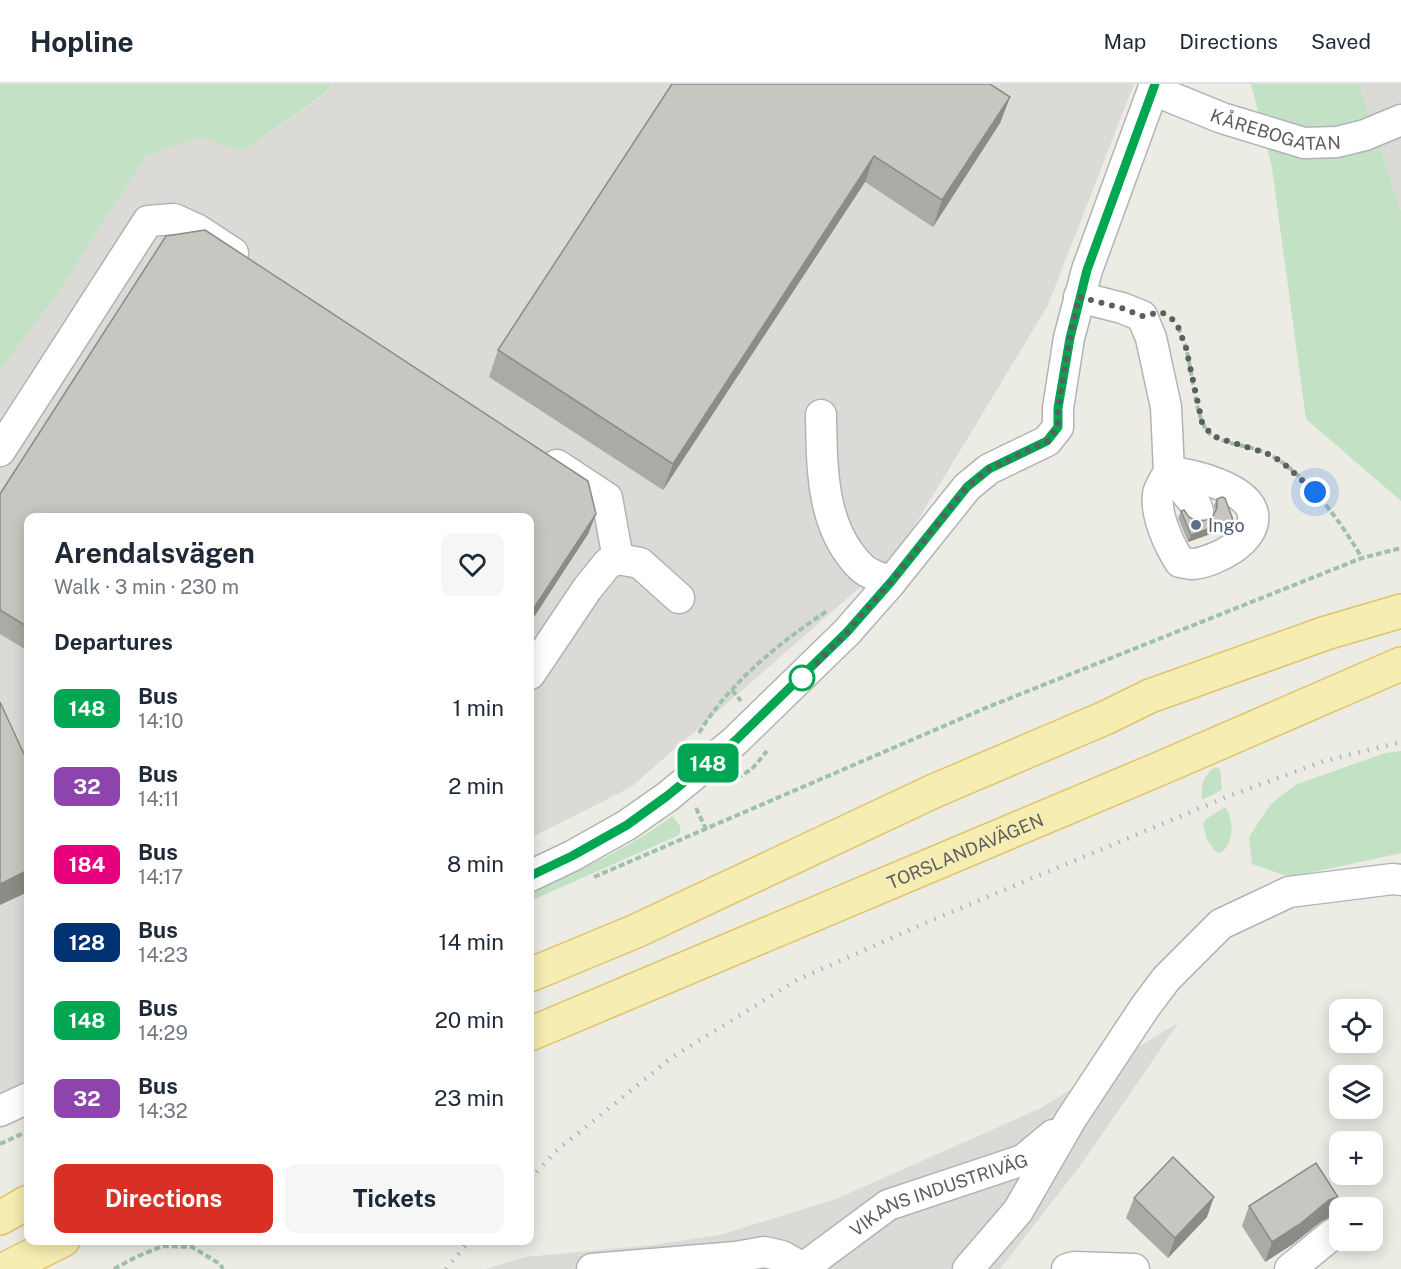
<!DOCTYPE html>
<html lang="en">
<head>
<meta charset="utf-8">
<style>
  :root { --surface:#fff; --page:#f6f6f7; --text:#1f2937; --muted:#747a83; --line:#e0e1e3; --accent:#d93025 }
  body { margin:0; font-family:"Public Sans",sans-serif; background:var(--page); color:var(--text); height:100vh; display:flex; flex-direction:column; font-size:22px; white-space:nowrap }
  * { box-sizing:border-box; margin:0 }
  p { font-size:20px; color:var(--muted) }
  .icon { flex:none; width:33px; height:33px; fill:none; stroke:currentColor; stroke-width:2; stroke-linecap:round; stroke-linejoin:round }
  .map { position:relative; flex:1; overflow:hidden }
  .side { position:absolute; left:24px; top:429px; width:510px; height:732px; display:flex; flex-direction:column; background:var(--surface); border-radius:12px; box-shadow:0 3px 15px #0003 }
  .side>* { flex:none }
  .badge { padding:0 12px; border-radius:9px; font-size:21px; line-height:39px }
  .controls { position:absolute; left:1329px; top:915px; display:grid; gap:12px }
  .controls a { display:grid; place-items:center; width:54px; height:54px; border-radius:12px; background:var(--surface); box-shadow:0 3px 15px #0003; font-size:30px }
  .you { position:absolute; width:30px; height:30px; margin:-15px; border:4px solid #fff; border-radius:50%; background:#1a73e8; box-shadow:0 0 0 9px #1a73e833 }
  .map>.badge { position:absolute; translate:-50% -50%; box-shadow:0 0 0 3px #fff }
  h2 { padding:0 30px; font-size:22px; line-height:54px }
  .round { display:grid; place-items:center; flex:none; width:63px; height:63px; border-radius:12px; background:var(--page) }
  .headline { display:flex; align-items:center; justify-content:space-between; height:102px; padding:0 30px }
  h1 { font-size:28px; font-weight:700; line-height:45px }
  .button { display:flex; gap:12px; margin-top:auto; padding:12px 30px }
  .button a { flex:1; height:69px; border-radius:12px; background:var(--accent); color:#fff; font-size:24px; font-weight:700; line-height:69px; text-align:center }
  .button a+a { background:var(--page); color:var(--text) }
  ul { padding:0; list-style:none }
  li { display:flex; align-items:center; gap:18px; height:78px; padding:0 30px }
  li div { flex:1 }
  li b { display:block; font-size:22px }
  li em { font-style:normal }
  li .badge { min-width:66px; font-weight:700; text-align:center }
  header { display:flex; align-items:center; gap:36px; box-sizing:border-box; height:84px; padding:0 30px; background:var(--surface); border-bottom:2px solid var(--line) }
  header strong { font-size:28px }
  nav { display:flex; gap:33px; margin-inline-start:auto; font-size:21px }
  .map>svg:first-child { display:block }
  .industrial { fill:#dbdad6 }
  .green { fill:#c3e1c5 }
  .lines { fill:none; stroke-linecap:round; stroke-linejoin:round }
  .minor-casing { stroke:#b1b3b7; stroke-width:33 }
  .major-casing { stroke:#dfc46a; stroke-width:36 }
  .path { stroke:#9dc1a9; stroke-width:4; stroke-dasharray:6 3; stroke-linecap:butt }
  .minor { stroke:#fff; stroke-width:30 }
  .major { stroke:#f5edb1; stroke-width:33 }
  .rail { stroke:#b2b2b3; stroke-width:4.5; stroke-dasharray:1.5 8; stroke-linecap:butt }
  .wall { fill:#acaaa5 }
  .shaded-wall { fill:#8c8b86 }
  .building { fill:#c8c6c0; stroke:#8c8b86; stroke-width:1.5 }
  .line-casing { stroke:#fff; stroke-width:14 }
  .line { stroke:#00a651; stroke-width:9 }
  .walk { stroke:#5c5e62; stroke-width:6; stroke-dasharray:0 10.8 }
  .service-dot { fill:#5c6f8a; stroke:#fff; stroke-width:2 }
  .stop-dot { fill:#fff; stroke:#00a651; stroke-width:3 }
  .labels { text-anchor:middle; dominant-baseline:central; stroke-width:5; stroke-linejoin:round; paint-order:stroke }
  .street-label { font-size:18px; fill:#5c5e62; stroke:#fff }
  .service-label { font-size:18px; fill:#4e5e75; stroke:#fff; text-anchor:start }
</style>
</head>
<body>
<header>
<strong>Hopline</strong>
<nav><a>Map</a><a>Directions</a><a>Saved</a></nav>
</header>
<div class="map">
<svg width="1401" height="1185" viewBox="0 0 1401 1185">
  <rect width="100%" height="100%" fill="#ecebe4"/>
  <!-- industrial -->
  <path class="industrial" d="M333,0H1134L1048,221L897,471L631,703L530,754V434H28V1006L0,1021V286L54,215L146,72L201,53L242,67L324,11Z
    M1359,0H1401V127Z
    M1179,938L1083,1078L1000,1185H486L526,1173L653,1161L720,1151L836,1115L1041,1024Z"/>
  <!-- green -->
  <path class="green" d="M0,0H333L324,10L242,67L201,53L146,72L54,215L0,286Z
    M1251,0H1359L1401,127V417L1306,335L1272,84Z
    M1401,667V769L1290,793L1252,780L1249,753L1270,721L1295,701L1385,669Z
    M1216,683L1220,685L1222,706L1202,716C1200,703 1204,689 1216,683Z
    M1225,723C1234,736 1235,758 1221,769L1216,768L1207,756L1203,740L1206,735Z
    M672,732L680,742V749L677,752L530,817V809C579,786 629,765 672,732Z"/>
  <g class="lines">
    <!-- minor casing -->
    <g class="minor-casing">
      <g id="minor">
        <path id="s1" d="M1153,6L1222,34L1304,59L1337,58L1365,51L1401,36"/>
        <path d="M1079,213L1122,224L1142,232L1151,254L1166,323L1169,388L1196,421L1198,427"/>
        <path d="M821,331C822,384 821,445 862,484C869,491 883,494 891,498"/>
        <path d="M0,367L148,137L174,135L198,146L233,169"/>
        <path d="M557,381L607,414L618,475"/>
        <path d="M1169,388C1191,390 1248,403 1253,430C1257,457 1216,477 1194,480C1190,480 1185,479 1180,478C1169,461 1155,431 1158,410C1159,403 1166,394 1169,388Z"/>
        <path d="M530,590L587,505L608,479L618,475L640,479L679,514"/>
        <path d="M530,792L572,772L627,741L667,713L735,657L847,548L891,498L967,403L989,385L1047,357L1058,343V324L1069,254L1087,186L1155,0"/>
        <path d="M0,1027L28,1014"/>
        <path d="M592,1185L736,1173L764,1168L782,1172L803,1184"/>
        <path id="s2" d="M804,1185L803,1184L888,1121L1023,1076L1053,1051"/>
        <path d="M968,1185L1018,1127L1071,1035L1145,923L1166,895L1221,840L1289,808L1393,795L1401,796"/>
        <path d="M1067,1185L1074,1183L1134,1185"/>
        <path d="M1290,1185L1333,1150"/>
      </g>
    </g>
    <!-- major casing -->
    <g class="major-casing">
      <g id="major">
        <path d="M530,891L636,847L934,707L1105,634L1150,612L1326,549L1401,527"/>
        <path id="s3" d="M530,950L1166,682L1401,580"/>
        <path d="M0,1134L28,1118"/>
        <path d="M5,1185L63,1156"/>
      </g>
    </g>
    <!-- path -->
    <path class="path" d="M1178,243C1181,250 1184,257 1186,264C1192,285 1195,333 1208,348C1220,361 1252,361 1268,370C1306,389 1341,438 1362,474
      M732,606L741,617
      M699,649C729,599 779,559 827,527
      M729,699L752,685L767,667
      M696,724L706,745
      M594,793L988,623L1362,474L1401,464
      M0,1060L28,1047
      M114,1185L136,1173L163,1162L192,1163L220,1180L223,1185"/>
    <!-- minor -->
    <use href="#minor" class="minor"/>
    <!-- major -->
    <use href="#major" class="major"/>
    <!-- rail -->
    <path class="rail" d="M530,1095L555,1068L671,974L797,896L930,837L1229,712L1324,677L1401,658
      M446,1185L470,1156"/>
  </g>
  <!-- wall -->
  <path class="wall" d="M672,0L1010,13L1000,39L933,143L865,98L663,406L489,293L498,266Z
    M0,410L596,430L588,450L530,539V434H28V567L0,550Z
    M1217,415L1230,443L1188,458L1178,434L1181,427L1196,437L1206,436L1213,432L1215,429L1214,421Z
    M1338,1113L1330,1133L1322,1137L1293,1160L1265,1178L1242,1142L1249,1122Z
    M1134,1114L1207,1133L1168,1174L1126,1134Z"/>
  <!-- shaded-wall -->
  <path class="shaded-wall" d="M1010,13L1000,39L933,143L942,116Z
    M874,72L865,98L663,406L673,380Z
    M596,430L588,450L530,539V530Z
    M1233,436L1230,443L1188,458L1191,451Z
    M28,786V808L0,821V800Z
    M1214,1113L1207,1133L1168,1174L1175,1154Z
    M1338,1113L1330,1133L1322,1137L1293,1160L1265,1178L1272,1158L1329,1116Z"/>
  <!-- building -->
  <path class="building" d="M672,0H990L1010,13L942,116L874,72L673,380L498,266Z
    M205,146L588,397L596,430L530,530V434H28V543L0,526V410L166,152Z
    M1222,413L1225,414L1233,436L1191,451L1181,427L1184,426L1189,433L1196,437L1206,436L1213,432L1217,424V415Z
    M0,618L22,666L28,676V786L0,800Z
    M1173,1073L1214,1113L1175,1154L1134,1114Z
    M1316,1079L1338,1113L1329,1116L1300,1140L1272,1158L1249,1122Z"/>
  <g class="lines">
    <!-- line casing -->
    <g class="line-casing">
      <path id="line" d="M530,792L572,772L627,741L667,712L735,657L847,548L891,498L967,403L989,385L1047,357L1058,343V324L1070,254L1087,186L1155,0"/>
    </g>
    <!-- line -->
    <use href="#line" class="line"/>
    <!-- walk -->
    <path class="walk" d="M802,594L847,548L891,498L967,403L989,385L1047,357L1058,343V324L1070,254L1079,213L1122,224L1142,232L1161,228L1171,234L1177,240L1186,264L1202,338L1210,349L1218,354L1266,369L1282,378L1315,408"/>
  </g>
  <!-- markers -->
  <circle class="service-dot" cx="1196" cy="441" r="6"/>
  <circle class="stop-dot" cx="802" cy="594" r="12"/>
  <g class="labels">
    <!-- street labels -->
    <g class="street-label">
      <text stroke="none"><textPath href="#s1" startOffset="130">KÅREBOGATAN</textPath></text>
      <text stroke="none"><textPath href="#s3" startOffset="472">TORSLANDAVÄGEN</textPath></text>
      <text stroke="none"><textPath href="#s2" startOffset="158">VIKANS INDUSTRIVÄG</textPath></text>
    </g>
    <!-- service labels -->
    <g class="service-label">
      <text x="1208" y="441">Ingo</text>
    </g>
  </g>
</svg>
<div class="controls">
<a><svg class="icon" aria-label="locate" viewBox="0 0 24 24"><circle cx="12" cy="12" r="6"/><path d="M12 2v4M12 18v4M2 12h4M18 12h4"/></svg></a>
<a><svg class="icon" aria-label="layers" viewBox="0 0 24 24"><path d="M12 4l9 5-9 5-9-5zM3 14l9 5 9-5"/></svg></a>
<a>+</a>
<a>−</a>
</div>
<div class="you" style="left:1315px;top:408px"></div>
<b class="badge" style="left:708px;top:679px;background:#00a651;color:#fff">148</b>
<section class="side">
<div class="headline"><div><h1>Arendalsvägen</h1><p>Walk · 3 min · 230 m</p></div><a class="round"><svg class="icon" aria-label="heart" viewBox="0 0 24 24"><path d="M12 20l-8-8c-3-5 5-10 8-4 3-6 11-1 8 4z"/></svg></a></div>
<h2>Departures</h2>
<ul>
<li><span class="badge" style="background:#00a651;color:#fff">148</span><div><b>Bus</b><p>14:10</p></div><em>1 min</em></li>
<li><span class="badge" style="background:#8e44ad;color:#fff">32</span><div><b>Bus</b><p>14:11</p></div><em>2 min</em></li>
<li><span class="badge" style="background:#e6007e;color:#fff">184</span><div><b>Bus</b><p>14:17</p></div><em>8 min</em></li>
<li><span class="badge" style="background:#003273;color:#fff">128</span><div><b>Bus</b><p>14:23</p></div><em>14 min</em></li>
<li><span class="badge" style="background:#00a651;color:#fff">148</span><div><b>Bus</b><p>14:29</p></div><em>20 min</em></li>
<li><span class="badge" style="background:#8e44ad;color:#fff">32</span><div><b>Bus</b><p>14:32</p></div><em>23 min</em></li>
</ul>
<div class="button"><a>Directions</a><a>Tickets</a></div>
</section>
</div>
</body>
</html>
